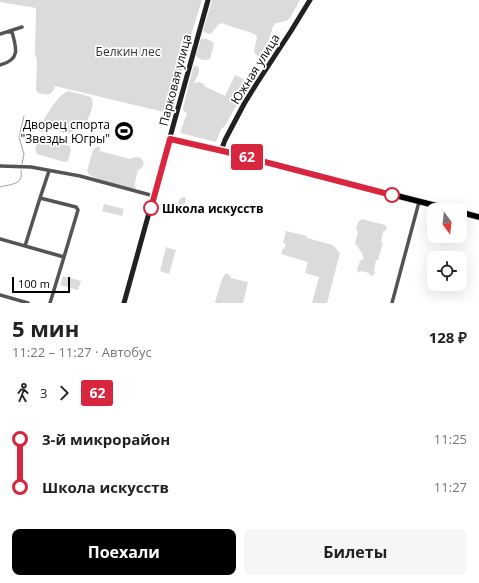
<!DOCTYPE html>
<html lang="ru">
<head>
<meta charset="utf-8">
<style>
  :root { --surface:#fff; --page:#f6f6f6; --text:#222; --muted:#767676; --accent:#000 }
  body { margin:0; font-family:"Open Sans",sans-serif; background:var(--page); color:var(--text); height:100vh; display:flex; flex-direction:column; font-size:15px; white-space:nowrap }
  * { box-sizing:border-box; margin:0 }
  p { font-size:13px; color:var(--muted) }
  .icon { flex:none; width:22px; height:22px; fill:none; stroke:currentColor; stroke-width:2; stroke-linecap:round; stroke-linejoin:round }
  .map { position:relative; height:303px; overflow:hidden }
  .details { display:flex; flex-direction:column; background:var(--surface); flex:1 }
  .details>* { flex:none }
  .badge { padding:0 8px; border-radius:3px; font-size:14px; line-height:26px }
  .needle { width:26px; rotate:165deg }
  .tools { position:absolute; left:427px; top:203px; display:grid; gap:8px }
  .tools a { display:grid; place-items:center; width:40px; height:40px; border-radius:8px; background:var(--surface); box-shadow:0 4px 16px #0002; font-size:20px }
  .scale { position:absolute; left:12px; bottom:10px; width:58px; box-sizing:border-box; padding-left:4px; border:2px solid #000; border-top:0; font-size:11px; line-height:14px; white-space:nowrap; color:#000; -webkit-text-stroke:3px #fff; paint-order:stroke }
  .map>.badge { position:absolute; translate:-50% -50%; box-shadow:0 0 0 2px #fff }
  .legs { display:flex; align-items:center; gap:6px; height:44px; padding:0 12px; font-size:13px }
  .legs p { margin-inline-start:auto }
  .head { display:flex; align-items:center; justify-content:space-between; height:68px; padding:0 12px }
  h1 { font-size:22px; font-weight:700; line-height:30px }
  .cta { display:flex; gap:8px; margin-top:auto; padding:8px 12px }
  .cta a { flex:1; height:46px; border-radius:8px; background:var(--accent); color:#fff; font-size:16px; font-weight:700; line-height:46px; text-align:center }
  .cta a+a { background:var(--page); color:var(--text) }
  ul { padding:0 12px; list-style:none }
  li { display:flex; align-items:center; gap:14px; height:48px; font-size:15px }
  li i { display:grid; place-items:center; width:6px; height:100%; margin:0 5px; background:currentColor }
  li i::after { content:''; width:10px; height:10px; margin:-5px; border:3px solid; border-radius:50%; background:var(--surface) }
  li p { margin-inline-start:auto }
  li:first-child i { background:linear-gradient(#0000 50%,currentColor 0) }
  li:last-child i { background:linear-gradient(currentColor 50%,#0000 0) }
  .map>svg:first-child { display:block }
  .green { fill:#dbdbdb }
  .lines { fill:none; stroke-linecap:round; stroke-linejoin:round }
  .stream { stroke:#a2a2a2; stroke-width:1 }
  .primary-casing { stroke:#dbdbdb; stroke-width:7 }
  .minor { stroke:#545454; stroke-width:3.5 }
  .secondary { stroke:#212121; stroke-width:5 }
  .primary { stroke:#000; stroke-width:5.5 }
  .line-1-casing { stroke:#fff; stroke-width:9 }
  .line-1 { stroke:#d7263d; stroke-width:6 }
  .stop-1-dot { fill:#fff; stroke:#d7263d; stroke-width:2 }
  .labels { text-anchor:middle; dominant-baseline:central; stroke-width:3.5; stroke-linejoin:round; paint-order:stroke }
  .park-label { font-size:12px; fill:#323232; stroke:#fff }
  .street-label { font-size:12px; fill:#000; stroke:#fff }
  .poi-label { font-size:12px; fill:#000; stroke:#fff; text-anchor:end }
  .stop-label { font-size:12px; font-weight:bold; fill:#000; stroke:#fff; text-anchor:start }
</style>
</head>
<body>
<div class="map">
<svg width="479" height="303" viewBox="0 0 479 303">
  <rect width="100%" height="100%" fill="#fff"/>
  <!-- green -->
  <path class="green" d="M0,0H202L192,32L173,104L170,108L168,113L55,86C52,96 48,95 38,93L36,90L37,61L35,53L36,8L0,2Z
    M212,0H300L290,18L286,21L276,23L273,26L269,40L262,55L261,56H258L255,54L254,51L257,37L256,35L252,33L221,23C216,25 215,31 210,34L206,33L203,31Z
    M201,39C205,38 212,40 214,44L210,59C205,61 198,60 196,55Z
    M195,66H197L199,68V72L194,83L199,82L204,84L206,88V87L225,96L235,75L242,78L245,81L235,102L237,104L225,126L221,129L216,142L180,133L187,113L184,112L183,108L193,68Z
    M69,91C74,93 87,95 90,97C96,101 90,116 87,120C83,125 75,131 69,133C63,135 57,128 51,130C47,131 44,133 39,131V128C45,118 58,93 69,91Z
    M41,138L70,146L71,150L68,161L64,162L37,154C34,149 37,140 41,138Z
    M96,147H100V151L130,159L137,157L141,158L144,163L142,168L138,170L134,186L136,187V188L134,189L129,188L101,180L89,175L87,171L93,150Z
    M183,197L186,198L182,215L176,213L179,200Z
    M104,204L124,209L122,216L102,211Z
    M362,219L385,225L387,228L386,230L383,232L381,242L383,243L378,260H376L374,271L375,272L374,274L371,276L370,275L369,273L361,271L359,273L357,270L360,261L364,259L362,253L355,243L358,232L356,230L358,222Z
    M286,231L307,236V238L333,245L340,253L327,303H312L319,277L305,273L308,262L281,254L283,248L284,249L286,244L283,243Z
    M166,247L176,250L169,274L160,271Z
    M226,273L230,275L231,278L248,282L243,303H216L215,302L222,279Z
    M63,276L81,281L78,290L60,285Z"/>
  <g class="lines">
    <!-- stream -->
    <path class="stream" d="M22,164L24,154L19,137L24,116
      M0,187C6,185 20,185 21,177C22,174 21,172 21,170"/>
    <!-- primary casing -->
    <g class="primary-casing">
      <path id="primary" d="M221,151L453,210
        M460,212L479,217"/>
    </g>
    <!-- minor -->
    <path class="minor" d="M0,34L22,27
      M0,65C20,60 17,49 12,32H8
      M0,166L31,167L80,176L154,196
      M40,198L76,207L78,210L64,257L50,303
      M0,239L64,257
      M25,246L40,198L49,171
      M0,295L28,303
      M392,303L419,202"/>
    <!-- secondary -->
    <path class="secondary" d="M170,139L221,151L225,140L244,104L257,83L291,31L310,0
      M124,303L208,0"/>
    <!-- primary -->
    <use href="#primary" class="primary"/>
  </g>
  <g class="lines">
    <!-- line-1 casing -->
    <g class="line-1-casing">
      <path id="line-1" d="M151,208L170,139L227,152L392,195"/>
    </g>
    <!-- line-1 -->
    <use href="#line-1" class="line-1"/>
  </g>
  <!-- icons -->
  <defs>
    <g id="stadium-disc" transform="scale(1)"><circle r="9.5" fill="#000" stroke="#fff"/><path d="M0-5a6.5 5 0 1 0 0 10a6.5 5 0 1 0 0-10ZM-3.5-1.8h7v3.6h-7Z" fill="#fff"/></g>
  </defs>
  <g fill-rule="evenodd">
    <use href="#stadium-disc" x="124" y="131"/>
  </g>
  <!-- markers -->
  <g class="stop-1-dot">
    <circle cx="392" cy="195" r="7"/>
    <circle cx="151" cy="208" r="7"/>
  </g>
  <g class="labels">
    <!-- park labels -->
    <g class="park-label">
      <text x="128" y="51">Белкин лес</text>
    </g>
    <!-- street labels -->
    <g class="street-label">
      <text transform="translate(255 69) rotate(-58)">Южная улица</text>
      <text transform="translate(175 80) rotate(-75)">Парковая улица</text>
    </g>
    <!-- poi labels -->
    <g class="poi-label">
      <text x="110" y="124">Дворец спорта<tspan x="110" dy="14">"Звезды Югры"</tspan></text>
    </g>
    <!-- stop labels -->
    <g class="stop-label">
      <text x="162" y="208">Школа искусств</text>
    </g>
  </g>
</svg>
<div class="tools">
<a><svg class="needle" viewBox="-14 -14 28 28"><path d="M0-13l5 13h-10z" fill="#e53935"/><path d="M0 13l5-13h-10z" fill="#767676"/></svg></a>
<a><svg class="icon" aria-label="locate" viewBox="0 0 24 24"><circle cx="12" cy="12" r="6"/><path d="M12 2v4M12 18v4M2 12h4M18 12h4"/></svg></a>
</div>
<div class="scale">100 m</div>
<b class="badge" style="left:247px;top:157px;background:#d7263d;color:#fff">62</b>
</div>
<section class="details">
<div class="head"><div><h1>5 мин</h1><p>11:22 – 11:27 · Автобус</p></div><b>128 ₽</b></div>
<div class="legs"><svg class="icon" aria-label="walk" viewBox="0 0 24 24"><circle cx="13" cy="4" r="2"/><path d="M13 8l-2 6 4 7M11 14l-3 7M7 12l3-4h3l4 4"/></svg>3<svg class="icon" aria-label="forward" viewBox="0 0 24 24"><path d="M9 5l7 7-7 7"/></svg><b class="badge" style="background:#d7263d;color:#fff">62</b></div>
<ul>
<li><i style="color:#d7263d"></i><b>3-й микрорайон</b><p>11:25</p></li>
<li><i style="color:#d7263d"></i><b>Школа искусств</b><p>11:27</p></li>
</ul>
<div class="cta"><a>Поехали</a><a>Билеты</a></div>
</section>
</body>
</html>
